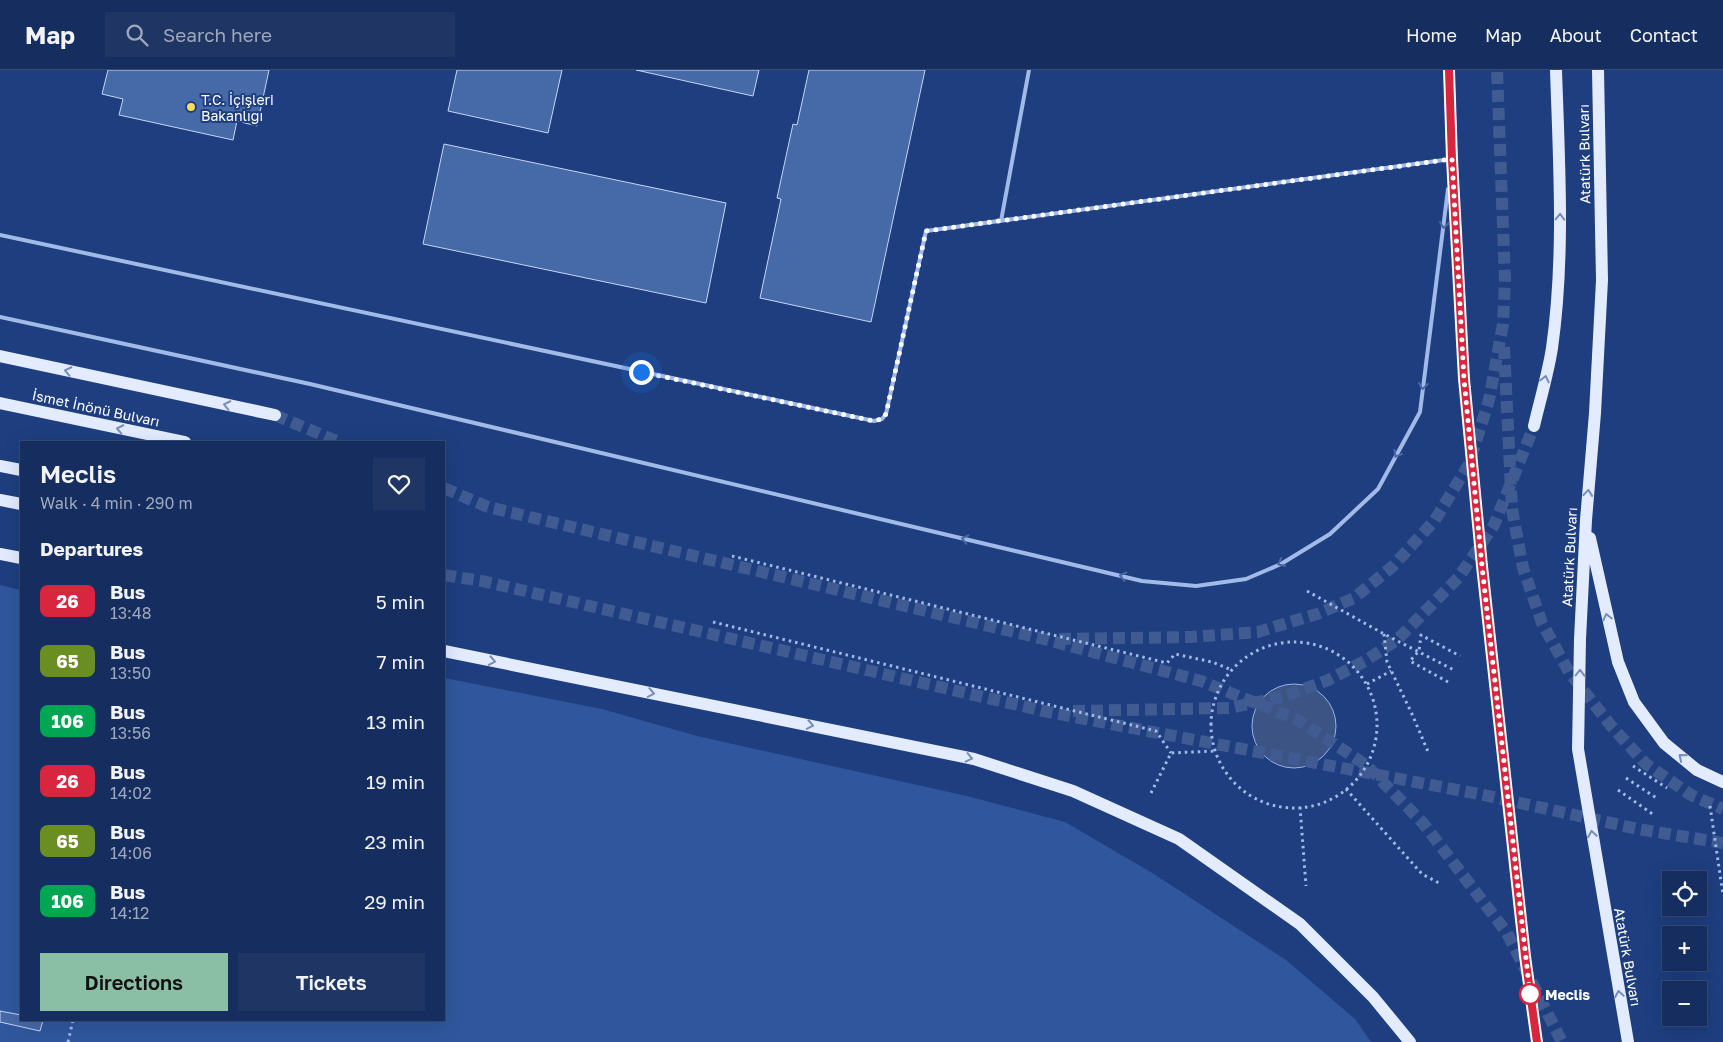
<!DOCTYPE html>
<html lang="en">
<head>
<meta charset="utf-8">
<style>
  :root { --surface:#162e5f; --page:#1f3665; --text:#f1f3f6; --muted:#9ea8bd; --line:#354a74; --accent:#8abfa5 }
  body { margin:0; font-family:"Golos Text",sans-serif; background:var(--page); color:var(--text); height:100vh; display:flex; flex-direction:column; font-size:19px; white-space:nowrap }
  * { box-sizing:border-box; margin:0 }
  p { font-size:16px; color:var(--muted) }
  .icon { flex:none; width:28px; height:28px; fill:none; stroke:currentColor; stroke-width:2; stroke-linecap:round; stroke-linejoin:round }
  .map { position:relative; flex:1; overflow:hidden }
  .details { position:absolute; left:20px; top:371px; width:425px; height:580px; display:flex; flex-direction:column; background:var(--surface); border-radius:0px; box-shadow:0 5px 20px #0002,0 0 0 1px var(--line) }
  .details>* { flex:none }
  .badge { padding:0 10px; border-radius:8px; font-size:18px; line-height:32px }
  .fabs { position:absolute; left:1662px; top:801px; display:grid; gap:10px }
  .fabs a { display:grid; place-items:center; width:45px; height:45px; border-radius:0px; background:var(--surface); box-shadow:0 5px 20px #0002,0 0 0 1px var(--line); font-size:25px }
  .you { position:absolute; width:25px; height:25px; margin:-12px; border:4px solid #fff; border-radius:50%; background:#1a73e8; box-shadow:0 0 0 8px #1a73e833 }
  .map>.badge { position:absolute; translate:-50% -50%; box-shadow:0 0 0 2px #fff }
  h2 { padding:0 20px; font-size:19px; line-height:45px }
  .round { display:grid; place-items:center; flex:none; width:52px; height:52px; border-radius:0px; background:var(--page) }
  .summary { display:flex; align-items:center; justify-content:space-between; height:85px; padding:0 20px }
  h1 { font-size:24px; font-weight:600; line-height:38px }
  .action { display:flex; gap:10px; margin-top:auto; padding:10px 20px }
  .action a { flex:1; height:58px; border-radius:0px; background:var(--accent); color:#111; font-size:20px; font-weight:600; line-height:58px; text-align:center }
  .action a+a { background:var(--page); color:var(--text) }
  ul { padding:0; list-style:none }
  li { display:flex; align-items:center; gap:15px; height:60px; padding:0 20px }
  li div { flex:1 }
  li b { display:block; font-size:19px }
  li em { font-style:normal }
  li .badge { min-width:55px; font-weight:700; text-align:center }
  header { display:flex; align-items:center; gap:30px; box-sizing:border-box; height:70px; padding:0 25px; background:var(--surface); border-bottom:1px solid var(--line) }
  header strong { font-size:24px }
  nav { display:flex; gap:28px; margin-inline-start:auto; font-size:18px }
  .search { width:350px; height:45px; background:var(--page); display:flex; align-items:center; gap:12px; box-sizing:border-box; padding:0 18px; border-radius:0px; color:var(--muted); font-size:19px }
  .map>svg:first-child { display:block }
  .green { fill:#30579d }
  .water { fill:#3c5484; stroke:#94b4ea }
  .building { fill:#4669a8; stroke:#c5d6f6 }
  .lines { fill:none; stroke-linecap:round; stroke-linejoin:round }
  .primary-tunnel { stroke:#405b92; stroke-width:12; stroke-dasharray:12 6; stroke-linecap:butt }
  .path { stroke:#a1bae8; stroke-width:3; stroke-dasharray:2.5 4; stroke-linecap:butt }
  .lane { stroke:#a1bae8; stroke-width:4 }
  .primary { stroke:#e3ebfe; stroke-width:12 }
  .oneway { stroke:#778cb8 }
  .oneway2 { stroke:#4c69a4 }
  .line-casing { stroke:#fff; stroke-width:11 }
  .line { stroke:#d7263d; stroke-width:8 }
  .walk { stroke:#fff; stroke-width:5; stroke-dasharray:0 9 }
  .poi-dot { fill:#f8db60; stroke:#1e3e7f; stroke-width:2 }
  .stop-dot { fill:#fff; stroke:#d7263d; stroke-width:2.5 }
  .labels { text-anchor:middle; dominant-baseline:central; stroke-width:4; stroke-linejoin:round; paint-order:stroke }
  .poi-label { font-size:14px; fill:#fff; stroke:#1e3e7f; text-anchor:start }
  .street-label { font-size:14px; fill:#fff; stroke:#1e3e7f }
  .stop-label { font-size:14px; font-weight:bold; fill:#fff; stroke:#1e3e7f; text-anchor:start }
</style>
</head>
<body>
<header>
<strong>Map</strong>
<div class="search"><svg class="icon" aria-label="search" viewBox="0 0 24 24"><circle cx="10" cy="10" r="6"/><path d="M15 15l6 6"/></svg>Search here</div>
<nav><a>Home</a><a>Map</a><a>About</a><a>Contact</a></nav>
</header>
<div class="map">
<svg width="1723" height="972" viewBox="0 0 1723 972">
  <rect width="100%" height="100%" fill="#1e3e7f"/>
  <!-- green -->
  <path class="green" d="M0,515L21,520V950H444V608L602,639L697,666L967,726L1065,752L1154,804L1286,890L1355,949L1371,972H0Z"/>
  <!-- water -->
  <path class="water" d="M1252 656a42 42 0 1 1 84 0a42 42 0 1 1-84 0Z"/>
  <!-- building -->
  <path class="building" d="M108,0H269L257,56L237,51L233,70L119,45L123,29L102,24Z
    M457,0H562L548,63L448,41Z
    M636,0H759L753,26Z
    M809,0H925L871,252L760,228L781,129L777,128L793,54L797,55Z
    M444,74L726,133L706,233L423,174Z
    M0,941L21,945V950H43L40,961L0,952Z"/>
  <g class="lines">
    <!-- primary-tunnel -->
    <path class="primary-tunnel" d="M1504,277L1512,439L1523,498L1542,553L1569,602L1612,657L1646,694L1691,725L1723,739
      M275,345L339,372
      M444,418L488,437L1044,569L1201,611L1298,650L1366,695L1423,753L1507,863L1562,972
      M444,505L482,511L1048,642L1484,725L1638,759L1723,773
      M1059,569L1191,567L1258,562L1317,544L1354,528L1392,497L1435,450L1469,394L1489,330L1503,254L1505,210L1497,0
      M1073,641L1229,638L1282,627L1326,611L1365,591L1398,569L1459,507L1494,455L1534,356"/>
    <!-- path -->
    <path class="path" d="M732,486L1167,593L1175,584L1212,592L1232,600
      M1307,521L1384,564L1454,600
      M713,552L1156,661L1171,683
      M1384,564L1387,592L1412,644L1429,684
      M1211 655a83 83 0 1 1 166 0a83 83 0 1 1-166 0Z
      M1448,612L1410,591L1419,581L1421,565L1460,586
      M1367,614L1391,601
      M1633,696L1667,718
      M1626,708L1658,729
      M1346,719L1422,804L1439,813
      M1618,720L1654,745
      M1151,723L1171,683L1214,681
      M1710,736L1723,825
      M1300,737L1306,816
      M68,972L73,950"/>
    <!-- lane -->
    <path class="lane" d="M1001,151L1029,0
      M0,165L874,351L882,349L886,344L926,161L1451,89
      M0,247L310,314L1142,511L1196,516L1246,509L1281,494L1330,464L1378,419L1420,342L1448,119"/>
    <!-- primary -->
    <path class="primary" d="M1449,0L1452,89L1464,309L1482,496L1525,886L1537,972
      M1598,0L1602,210L1595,343L1586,450L1580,569L1578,679L1628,972
      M0,286L275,345
      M0,333L185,372
      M1534,356C1540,330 1548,304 1552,278C1565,186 1559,92 1556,0
      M0,396L21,400
      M0,430L21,434
      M1590,468L1618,592L1634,632L1664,673L1697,700L1723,712
      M0,484L21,488
      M444,581L974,689L1073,721L1179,769L1300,854L1373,927L1410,972"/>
  </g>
  <!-- one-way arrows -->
  <defs><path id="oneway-chevron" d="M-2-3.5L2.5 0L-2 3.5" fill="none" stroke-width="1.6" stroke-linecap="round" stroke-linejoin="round" transform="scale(1.25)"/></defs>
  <g class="oneway">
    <use href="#oneway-chevron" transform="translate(1560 147) rotate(-89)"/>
    <use href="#oneway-chevron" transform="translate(68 301) rotate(-168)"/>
    <use href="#oneway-chevron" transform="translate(1545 309) rotate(-77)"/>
    <use href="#oneway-chevron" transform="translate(227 335) rotate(-168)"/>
    <use href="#oneway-chevron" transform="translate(120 359) rotate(-168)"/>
    <use href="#oneway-chevron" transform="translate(1588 423) rotate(-85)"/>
    <use href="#oneway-chevron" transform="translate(1607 547) rotate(-103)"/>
    <use href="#oneway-chevron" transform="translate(492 591) rotate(11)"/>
    <use href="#oneway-chevron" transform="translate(1580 603) rotate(-89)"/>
    <use href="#oneway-chevron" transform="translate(651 623) rotate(11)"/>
    <use href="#oneway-chevron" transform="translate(810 655) rotate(11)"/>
    <use href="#oneway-chevron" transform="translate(1682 687) rotate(-140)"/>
    <use href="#oneway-chevron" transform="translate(969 688) rotate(13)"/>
    <use href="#oneway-chevron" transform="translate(1592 764) rotate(-99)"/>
    <use href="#oneway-chevron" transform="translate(1619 924) rotate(-100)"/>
  </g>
  <g class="oneway2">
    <use href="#oneway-chevron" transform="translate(1444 155) rotate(97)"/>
    <use href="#oneway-chevron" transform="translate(1423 316) rotate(97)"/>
    <use href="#oneway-chevron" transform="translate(1397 384) rotate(119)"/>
    <use href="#oneway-chevron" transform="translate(965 469) rotate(-167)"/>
    <use href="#oneway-chevron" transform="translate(1281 493) rotate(152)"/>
    <use href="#oneway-chevron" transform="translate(1123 506) rotate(-167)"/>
  </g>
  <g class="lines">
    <!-- line casing -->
    <g class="line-casing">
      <path id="line" d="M1449,0L1452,89L1464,309L1482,496L1525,886L1537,972"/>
    </g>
    <!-- line -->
    <use href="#line" class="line"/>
    <!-- walk -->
    <path class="walk" d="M641,302L874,351L882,349L886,344L926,161L1452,89L1464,309L1482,496L1530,924"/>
  </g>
  <!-- markers -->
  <circle class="poi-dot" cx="191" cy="37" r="5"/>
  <circle class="stop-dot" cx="1530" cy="924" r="10"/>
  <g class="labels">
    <!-- poi labels -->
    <g class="poi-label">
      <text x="201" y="29">T.C. İçişleri<tspan x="201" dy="16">Bakanlığı</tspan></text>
    </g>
    <!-- street labels -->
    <g class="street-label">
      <text transform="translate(1584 84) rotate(-91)">Atatürk Bulvarı</text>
      <text transform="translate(96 338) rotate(12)">İsmet İnönü Bulvarı</text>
      <text transform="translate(1569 487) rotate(-87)">Atatürk Bulvarı</text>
      <text transform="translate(1628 887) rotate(80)">Atatürk Bulvarı</text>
    </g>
    <!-- stop labels -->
    <g class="stop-label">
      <text x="1545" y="924">Meclis</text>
    </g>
  </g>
</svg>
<div class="fabs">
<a><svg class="icon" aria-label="locate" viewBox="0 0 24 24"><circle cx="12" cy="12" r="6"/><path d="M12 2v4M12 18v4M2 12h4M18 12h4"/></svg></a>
<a>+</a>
<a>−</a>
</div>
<div class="you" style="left:641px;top:302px"></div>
<section class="details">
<div class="summary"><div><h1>Meclis</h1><p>Walk · 4 min · 290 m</p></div><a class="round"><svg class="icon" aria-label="heart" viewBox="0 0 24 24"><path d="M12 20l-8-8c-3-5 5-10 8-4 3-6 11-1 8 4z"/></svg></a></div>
<h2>Departures</h2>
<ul>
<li><span class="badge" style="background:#d7263d;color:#fff">26</span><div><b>Bus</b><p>13:48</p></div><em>5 min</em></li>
<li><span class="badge" style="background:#6b8e23;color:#fff">65</span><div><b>Bus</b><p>13:50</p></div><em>7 min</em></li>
<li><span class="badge" style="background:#00a651;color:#fff">106</span><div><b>Bus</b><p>13:56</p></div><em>13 min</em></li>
<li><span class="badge" style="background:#d7263d;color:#fff">26</span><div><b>Bus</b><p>14:02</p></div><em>19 min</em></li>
<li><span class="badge" style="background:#6b8e23;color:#fff">65</span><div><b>Bus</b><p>14:06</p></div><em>23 min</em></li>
<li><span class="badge" style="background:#00a651;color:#fff">106</span><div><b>Bus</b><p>14:12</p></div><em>29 min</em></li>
</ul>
<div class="action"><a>Directions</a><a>Tickets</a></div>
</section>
</div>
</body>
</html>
